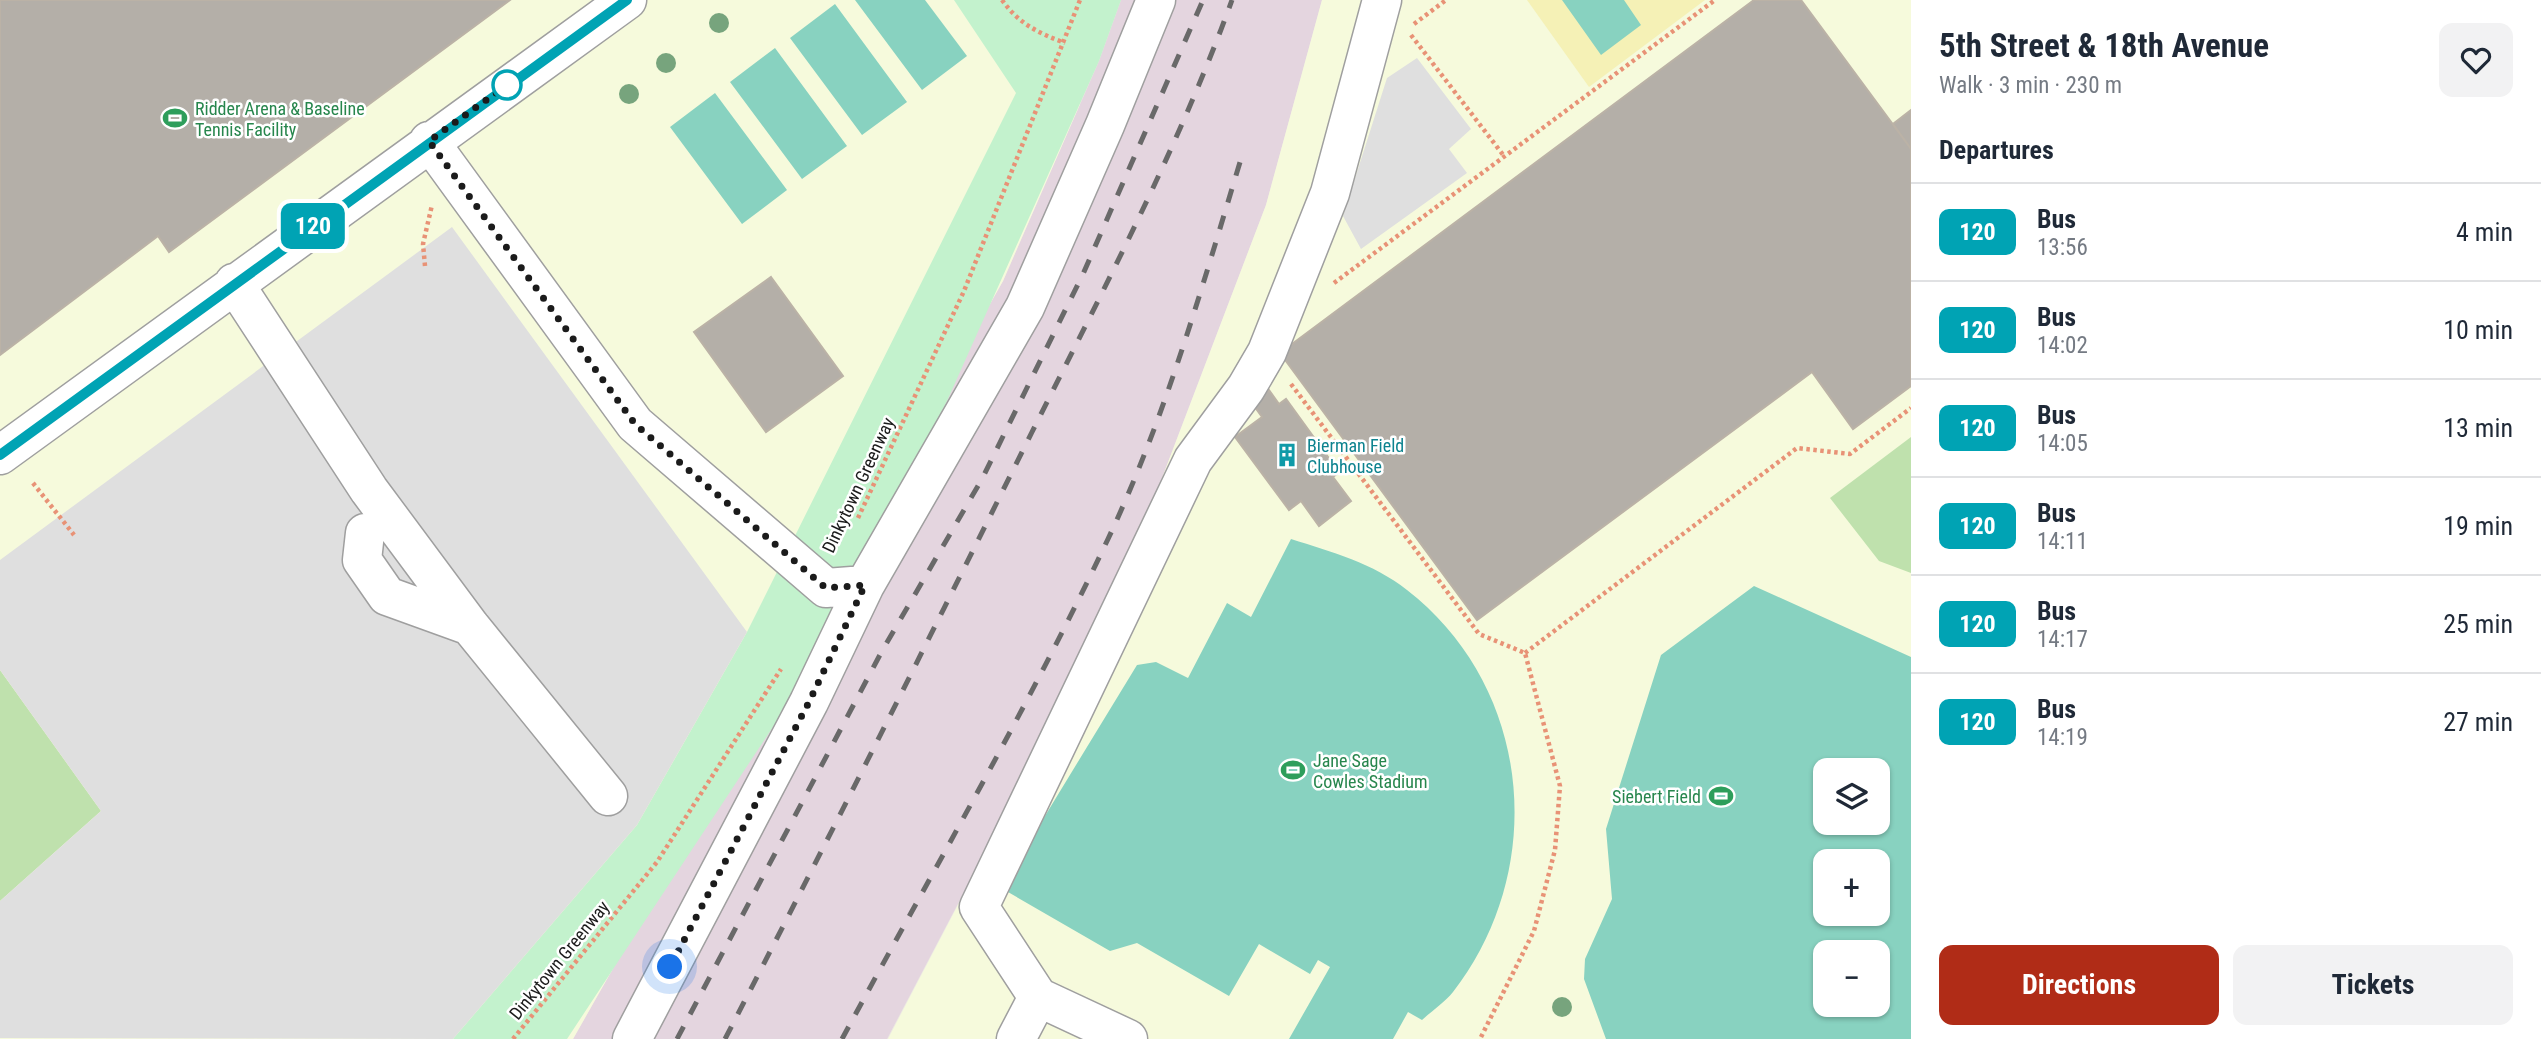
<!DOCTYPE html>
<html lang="en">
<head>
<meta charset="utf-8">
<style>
  :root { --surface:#fff; --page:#f2f2f3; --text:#1f2937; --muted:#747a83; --line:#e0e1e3; --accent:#b02c17 }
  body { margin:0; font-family:"Roboto Condensed",sans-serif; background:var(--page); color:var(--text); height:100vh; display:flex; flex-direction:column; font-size:26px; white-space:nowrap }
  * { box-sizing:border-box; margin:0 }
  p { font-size:23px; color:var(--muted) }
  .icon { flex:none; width:38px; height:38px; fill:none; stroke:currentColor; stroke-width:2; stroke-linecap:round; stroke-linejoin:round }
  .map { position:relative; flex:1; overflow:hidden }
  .details { display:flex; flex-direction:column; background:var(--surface); width:630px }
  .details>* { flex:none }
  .badge { padding:0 14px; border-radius:10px; font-size:24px; line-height:46px }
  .tools { position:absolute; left:1813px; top:758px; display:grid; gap:14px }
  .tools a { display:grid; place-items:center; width:77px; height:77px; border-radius:14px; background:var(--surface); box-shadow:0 2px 5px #0004; font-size:35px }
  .you { position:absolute; width:35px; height:35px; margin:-18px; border:5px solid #fff; border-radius:50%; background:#1a73e8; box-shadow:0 0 0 10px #1a73e833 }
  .map>.badge { position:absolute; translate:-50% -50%; box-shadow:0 0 0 4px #fff }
  h2 { padding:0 28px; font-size:26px; line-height:63px }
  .round { display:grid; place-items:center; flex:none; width:74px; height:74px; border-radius:14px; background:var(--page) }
  .headline { display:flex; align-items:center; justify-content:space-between; height:119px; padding:0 28px }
  h1 { font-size:33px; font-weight:700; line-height:52px }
  .button { display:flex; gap:14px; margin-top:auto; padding:14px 28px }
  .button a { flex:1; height:80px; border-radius:14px; background:var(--accent); color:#fff; font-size:28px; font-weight:700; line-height:80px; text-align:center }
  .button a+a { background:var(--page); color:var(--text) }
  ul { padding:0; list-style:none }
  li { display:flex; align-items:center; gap:21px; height:98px; padding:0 28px; border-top:2px solid var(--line) }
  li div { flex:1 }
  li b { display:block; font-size:26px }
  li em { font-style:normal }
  li .badge { min-width:77px; font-weight:700; text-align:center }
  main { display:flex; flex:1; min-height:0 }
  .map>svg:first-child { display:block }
  .industrial { fill:#e4d5df }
  .education { fill:#f6fadc; fill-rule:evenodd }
  .grass { fill:#bfe1ad }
  .sand { fill:#f5f1b6 }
  .park { fill:#c3f2cd }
  .pitch { fill:#88d2c0; fill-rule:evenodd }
  .parking { fill:#dfdfdf }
  .building { fill:#b4afa8; stroke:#bbb2a6; stroke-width:2 }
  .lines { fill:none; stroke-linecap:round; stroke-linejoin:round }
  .minor-casing { stroke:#9f9f9f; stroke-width:41 }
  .path { stroke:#e89276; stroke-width:4.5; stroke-dasharray:3.5 3.5; stroke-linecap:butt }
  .minor { stroke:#fff; stroke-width:38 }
  .rail { stroke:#696969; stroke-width:5; stroke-dasharray:14 14; stroke-linecap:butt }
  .tree { fill:#77a47d }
  .line-casing { stroke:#fff; stroke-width:16 }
  .line { stroke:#00a3b4; stroke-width:10 }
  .walk { stroke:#1b1b1b; stroke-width:7; stroke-dasharray:0 12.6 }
  .stop-dot { fill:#fff; stroke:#00a3b4; stroke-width:3.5 }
  .labels { text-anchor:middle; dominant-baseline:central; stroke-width:5; stroke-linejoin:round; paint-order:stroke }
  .leisure-label { font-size:18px; fill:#27864d; stroke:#fff; text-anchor:start }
  .culture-label { font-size:18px; fill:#0d838f; stroke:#fff; text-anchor:start }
  .street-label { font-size:18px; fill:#1b1b1b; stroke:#fff }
</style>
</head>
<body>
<main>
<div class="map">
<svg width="1911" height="1039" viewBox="0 0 1911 1039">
  <rect width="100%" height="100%" fill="#eceae2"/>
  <!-- industrial -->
  <path class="industrial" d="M1121,0H1322L1266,205L1111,612L887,1039H573L1003,281L1099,61Z"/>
  <!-- education -->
  <path class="education" d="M0,0H1038L1025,37L1080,104L1003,281L573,1039H0Z
    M1322,0H1911V1039H888L1111,612L1266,205ZM1825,770H1878V822H1825ZM1825,861H1878V914H1825ZM1825,952H1878V1004H1825Z"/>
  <!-- grass -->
  <path class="grass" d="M1911,437V573L1879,561L1830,498Z
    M0,670L101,811L0,901Z"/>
  <!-- sand -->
  <path class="sand" d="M1527,0H1705L1589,87Z"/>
  <!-- park -->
  <path class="park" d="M954,0H1121L1099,61L947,401L788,704L567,1039H453L637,825L747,632L1016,93Z"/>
  <!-- pitch -->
  <path class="pitch" d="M855,0H925L967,56L922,90Z
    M1562,0H1624L1641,25L1601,55Z
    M835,4L907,102L862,135L790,38Z
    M775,48L847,146L802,179L730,82Z
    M715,93L787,190L742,224L670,127Z
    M1291,539C1332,552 1373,563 1407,590C1532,687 1549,868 1453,992C1445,1002 1432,1011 1422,1020L1408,1012L1393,1039H1289L1330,967L1318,960L1310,974L1259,944L1229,996L1137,943L1110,951L1001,888L1137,665L1156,662L1188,678L1227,603L1251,617Z
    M1754,586L1911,657V1039H1606L1584,979L1585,959L1612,899L1606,829L1661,655ZM1825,770H1878V822H1825ZM1825,861H1878V914H1825ZM1825,952H1878V1004H1825Z"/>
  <!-- parking -->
  <path class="parking" d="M1417,58L1471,129L1449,149L1467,173L1361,249L1343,216L1387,78Z
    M452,227L747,632L637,825L453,1039L0,1038V901L101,811L0,670V560Z"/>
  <!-- building -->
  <path class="building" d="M0,0H510L169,252L158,236L0,355Z
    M1754,0H1801L1911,149V386L1853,429L1812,372L1477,620L1280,353Z
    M1911,110V149L1893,124Z
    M771,277L843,376L766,432L694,332Z
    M1269,390L1279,404L1286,399L1339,472L1333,477L1351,501L1319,526L1301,501L1289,510L1235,437L1262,417L1252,403Z"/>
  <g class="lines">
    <!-- minor casing -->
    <g class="minor-casing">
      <path id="minor" d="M429,141L635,424L826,588L865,585
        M234,283L369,490L470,626L608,796
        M0,455L627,0
        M365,533L362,560L387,596L470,626
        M1038,997L1128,1039
        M632,1039L809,702L865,585L1025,307L1105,125L1156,0
        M1016,1039L1038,997L979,907L1193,460L1246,388L1267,352L1330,193L1382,0"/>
    </g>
    <!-- path -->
    <path class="path" d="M1002,0C1018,23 1038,33 1065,43
      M1414,24L1446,0
      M1411,35L1504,156
      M425,266L423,244L432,205
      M1334,283L1715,0
      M1291,384L1479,634L1525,653L1560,786L1555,850L1534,931L1480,1039
      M33,483L74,535
      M858,518L964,291L1080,0
      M1525,653L1797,448L1850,454L1911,408
      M513,1039L657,862L781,669"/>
    <!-- minor -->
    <use href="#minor" class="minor"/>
    <!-- rail -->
    <path class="rail" d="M677,1039L882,651L982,479L1083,274L1203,0
      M725,1039C829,838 931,635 1032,432C1103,290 1178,149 1232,0
      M842,1039C931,874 1028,708 1108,539C1167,414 1204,280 1244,149"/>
  </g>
  <!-- trees -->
  <g class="tree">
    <circle cx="719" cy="23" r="10"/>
    <circle cx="666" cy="63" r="10"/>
    <circle cx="629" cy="94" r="10"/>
    <circle cx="1562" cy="1007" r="10"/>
  </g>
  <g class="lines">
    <!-- line casing -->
    <g class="line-casing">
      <path id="line" d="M0,455L627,0"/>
    </g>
    <!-- line -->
    <use href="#line" class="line"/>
    <!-- walk -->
    <path class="walk" d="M507,85L517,78L429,141L635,424L826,588L865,585L809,702L670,967"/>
  </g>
  <!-- icons -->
  <defs>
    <g id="stadium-bare" transform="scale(1.89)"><path d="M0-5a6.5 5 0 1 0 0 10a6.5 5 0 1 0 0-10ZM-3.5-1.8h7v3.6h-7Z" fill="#2e9e5b" stroke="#fff" stroke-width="2.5" paint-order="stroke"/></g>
    <g id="building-bare" transform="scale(1.89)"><path d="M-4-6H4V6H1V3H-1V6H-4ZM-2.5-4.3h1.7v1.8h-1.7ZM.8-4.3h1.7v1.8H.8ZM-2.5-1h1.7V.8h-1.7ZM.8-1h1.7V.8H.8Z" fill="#0f9aa8" stroke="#fff" stroke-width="2.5" paint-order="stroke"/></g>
  </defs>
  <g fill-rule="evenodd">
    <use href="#stadium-bare" x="175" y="118"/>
    <use href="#building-bare" x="1287" y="455"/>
    <use href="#stadium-bare" x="1293" y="770"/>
    <use href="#stadium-bare" x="1721" y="796"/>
  </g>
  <!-- markers -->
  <circle class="stop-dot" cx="507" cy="85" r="14"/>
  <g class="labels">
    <!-- leisure labels -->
    <g class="leisure-label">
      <text x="195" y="108">Ridder Arena &amp; Baseline<tspan x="195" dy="21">Tennis Facility</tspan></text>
      <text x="1313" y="760">Jane Sage<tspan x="1313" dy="21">Cowles Stadium</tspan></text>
      <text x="1701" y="796" text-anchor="end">Siebert Field</text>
    </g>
    <!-- culture labels -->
    <g class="culture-label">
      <text x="1307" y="445">Bierman Field<tspan x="1307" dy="21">Clubhouse</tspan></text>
    </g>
    <!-- street labels -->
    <g class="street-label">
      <text transform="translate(858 485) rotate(-65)">Dinkytown Greenway</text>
      <text transform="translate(559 960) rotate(-51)">Dinkytown Greenway</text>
    </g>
  </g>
</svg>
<div class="tools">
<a><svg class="icon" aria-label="layers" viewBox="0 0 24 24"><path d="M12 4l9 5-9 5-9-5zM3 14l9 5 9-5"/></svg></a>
<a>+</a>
<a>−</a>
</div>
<div class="you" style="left:670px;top:967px"></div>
<b class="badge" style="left:313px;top:226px;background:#00a3b4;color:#fff">120</b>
</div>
<section class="details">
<div class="headline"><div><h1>5th Street &amp; 18th Avenue</h1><p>Walk · 3 min · 230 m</p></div><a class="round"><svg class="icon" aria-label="heart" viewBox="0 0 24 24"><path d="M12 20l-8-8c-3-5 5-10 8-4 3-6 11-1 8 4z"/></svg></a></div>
<h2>Departures</h2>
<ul>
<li><span class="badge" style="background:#00a3b4;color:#fff">120</span><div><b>Bus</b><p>13:56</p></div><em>4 min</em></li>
<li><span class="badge" style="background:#00a3b4;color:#fff">120</span><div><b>Bus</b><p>14:02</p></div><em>10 min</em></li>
<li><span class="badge" style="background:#00a3b4;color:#fff">120</span><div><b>Bus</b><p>14:05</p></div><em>13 min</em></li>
<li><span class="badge" style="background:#00a3b4;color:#fff">120</span><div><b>Bus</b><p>14:11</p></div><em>19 min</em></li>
<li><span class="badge" style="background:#00a3b4;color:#fff">120</span><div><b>Bus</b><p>14:17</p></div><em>25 min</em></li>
<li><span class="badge" style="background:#00a3b4;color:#fff">120</span><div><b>Bus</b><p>14:19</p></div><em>27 min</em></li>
</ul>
<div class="button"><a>Directions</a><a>Tickets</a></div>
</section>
</main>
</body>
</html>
